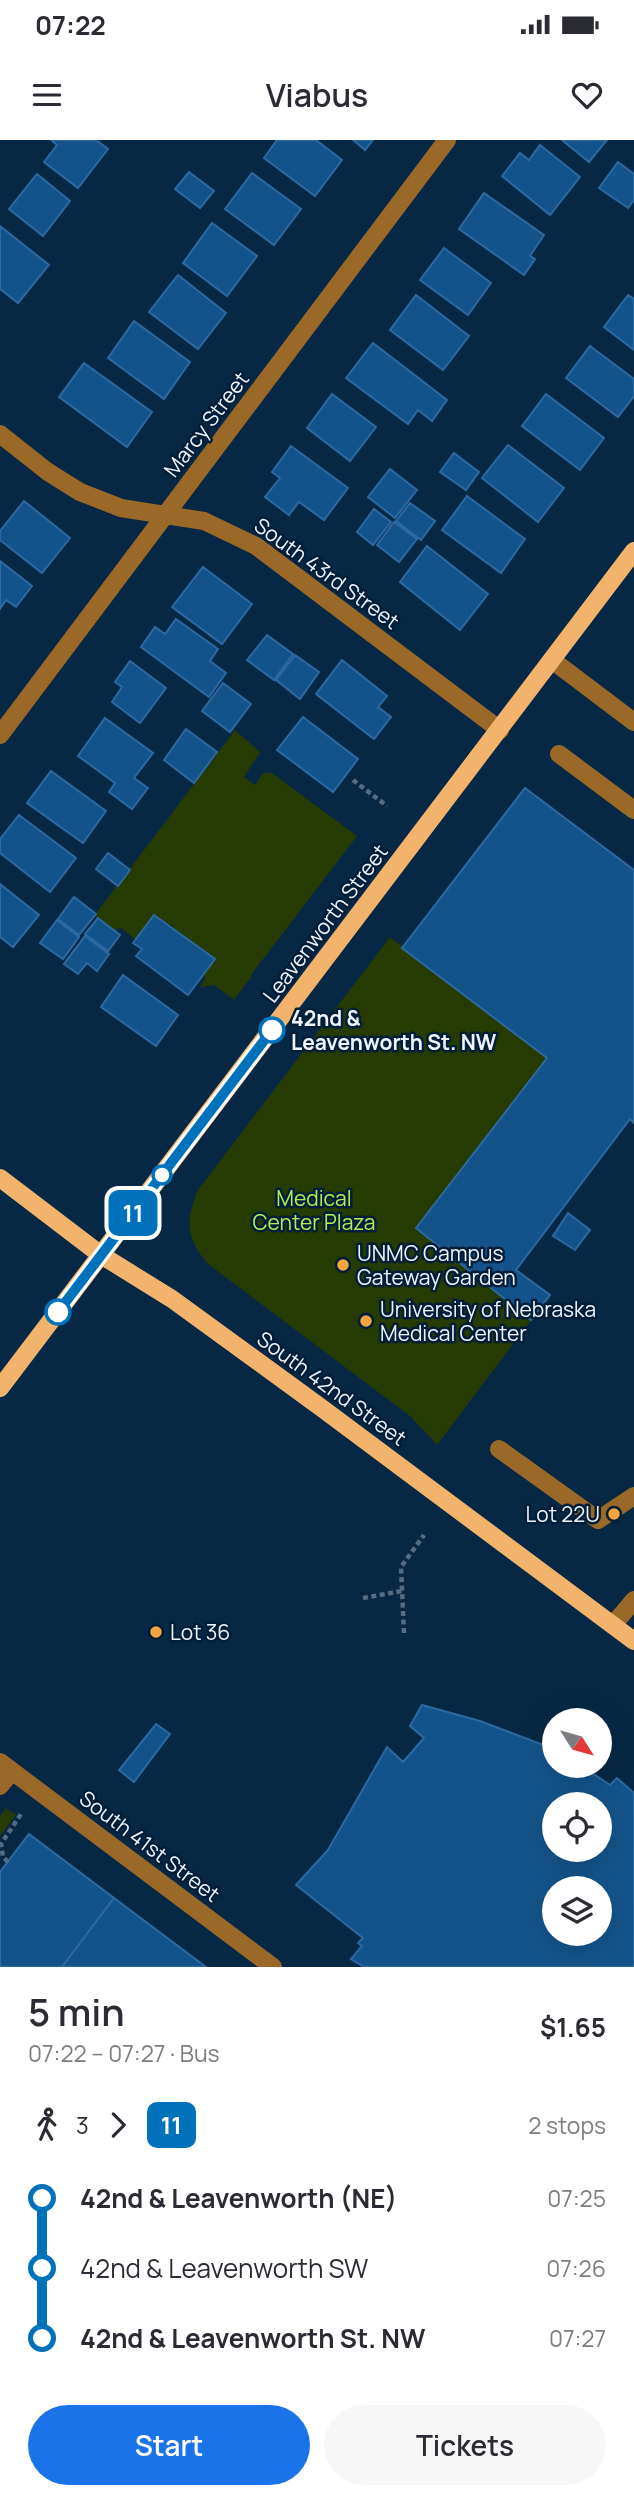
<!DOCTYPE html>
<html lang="en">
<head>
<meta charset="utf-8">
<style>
  :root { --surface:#fff; --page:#f7f7f7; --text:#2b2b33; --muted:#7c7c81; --accent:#1a73e8 }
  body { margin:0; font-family:Manrope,sans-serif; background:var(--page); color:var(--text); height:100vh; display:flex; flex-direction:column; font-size:26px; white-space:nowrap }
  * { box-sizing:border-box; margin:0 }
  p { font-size:23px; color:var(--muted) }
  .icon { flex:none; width:38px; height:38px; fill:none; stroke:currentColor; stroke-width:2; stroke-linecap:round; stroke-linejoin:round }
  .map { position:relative; height:1827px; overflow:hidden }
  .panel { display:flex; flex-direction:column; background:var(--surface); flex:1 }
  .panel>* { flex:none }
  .badge { padding:0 14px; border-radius:10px; font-size:24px; line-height:46px }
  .needle { width:46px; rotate:127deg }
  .fabs { position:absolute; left:542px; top:1568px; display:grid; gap:14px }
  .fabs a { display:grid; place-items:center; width:70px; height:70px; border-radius:50%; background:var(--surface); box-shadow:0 7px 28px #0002; font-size:35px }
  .map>.badge { position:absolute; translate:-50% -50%; box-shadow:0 0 0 4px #fff }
  .legs { display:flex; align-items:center; gap:10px; height:77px; padding:0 28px; font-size:23px }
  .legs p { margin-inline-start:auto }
  .headline { display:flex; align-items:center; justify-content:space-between; height:119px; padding:0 28px }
  h1 { font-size:38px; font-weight:600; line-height:52px }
  .button { display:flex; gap:14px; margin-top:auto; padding:14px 28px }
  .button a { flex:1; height:80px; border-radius:42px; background:var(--accent); color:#fff; font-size:28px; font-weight:600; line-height:80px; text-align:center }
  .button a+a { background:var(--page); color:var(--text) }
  ul { padding:0 28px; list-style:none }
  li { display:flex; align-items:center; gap:24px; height:70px; font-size:26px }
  li i { display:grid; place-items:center; width:10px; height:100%; margin:0 9px; background:currentColor }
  li i::after { content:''; width:18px; height:18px; margin:-9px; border:5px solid; border-radius:50%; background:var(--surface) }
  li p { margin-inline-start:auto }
  li:first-child i { background:linear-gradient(#0000 50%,currentColor 0) }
  li:last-child i { background:linear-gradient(currentColor 50%,#0000 0) }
  .status { display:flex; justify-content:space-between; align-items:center; height:49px; padding:0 35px; background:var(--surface); direction:ltr }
  .status svg { height:19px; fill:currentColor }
  header { display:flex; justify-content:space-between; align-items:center; height:91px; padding:0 28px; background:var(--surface); font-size:32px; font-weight:600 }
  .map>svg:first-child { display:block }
  .green { fill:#253b01 }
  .building { fill:#145389; stroke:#2d69a1; stroke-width:2; fill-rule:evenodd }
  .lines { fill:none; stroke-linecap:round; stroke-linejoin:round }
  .path { stroke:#556d82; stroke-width:4.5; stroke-dasharray:5 3.5; stroke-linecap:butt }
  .minor { stroke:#9a6827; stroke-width:18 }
  .major { stroke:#f2b46c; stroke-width:18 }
  .line-1-casing { stroke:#fff; stroke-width:16 }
  .line-1 { stroke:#0072bc; stroke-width:10 }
  .stop-1-dot { fill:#fff; stroke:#0072bc; stroke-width:3.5 }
  .poi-dot { fill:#f2a541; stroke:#001e3a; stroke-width:2.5 }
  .labels { text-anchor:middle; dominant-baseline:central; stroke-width:5; stroke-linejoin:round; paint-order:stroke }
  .street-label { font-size:21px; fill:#eef4fa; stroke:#001e3a }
  .stop-label { font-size:21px; font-weight:bold; fill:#eef4fa; stroke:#001e3a; text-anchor:start }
  .park-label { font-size:21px; fill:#aef154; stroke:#001e3a }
  .poi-label { font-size:21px; fill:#eef4fa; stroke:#001e3a; text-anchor:start }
</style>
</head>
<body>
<div class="status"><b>07:22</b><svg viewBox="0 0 49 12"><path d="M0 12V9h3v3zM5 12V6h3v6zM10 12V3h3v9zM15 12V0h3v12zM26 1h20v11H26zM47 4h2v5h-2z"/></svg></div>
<header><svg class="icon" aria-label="menu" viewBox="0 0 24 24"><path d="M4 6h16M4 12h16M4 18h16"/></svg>Viabus<svg class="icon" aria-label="heart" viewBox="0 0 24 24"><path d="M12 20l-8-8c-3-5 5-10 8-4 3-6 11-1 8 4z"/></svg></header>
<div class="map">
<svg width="634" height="1827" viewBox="0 0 634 1827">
  <rect width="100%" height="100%" fill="#072845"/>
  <!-- green -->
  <path class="green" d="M235,590L260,612L244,637L255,645L263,633H272L357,696L251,835L252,836L234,860L214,845L200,847L205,838L203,835L215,819L173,788L172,784L170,786L154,775L135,799L119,787L116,791L94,776Z
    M390,797L547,918L416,1088L531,1180L437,1305L410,1276L208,1124C186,1099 185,1081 198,1050Z
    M6,1668L16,1675L0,1696V1676Z"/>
  <!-- building -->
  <path class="building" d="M51,0H96L108,9L78,48L44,22L57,5Z
    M277,0H316L342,20L315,56L264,18Z
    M353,0H373L365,10Z
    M562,0H607L589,22Z
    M540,5L580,37L550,75L502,36L520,13L529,20Z
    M618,22L634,34V60L628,68L599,48Z
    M189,32L214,51L200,68L175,49Z
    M252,33L301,69L274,105L225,69Z
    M37,34L70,61L43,96L9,69Z
    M484,53L544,95L530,116L535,119L524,135L459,89Z
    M212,83L257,116L227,156L183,123Z
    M0,86L49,125L18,163L0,149Z
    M444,108L491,143L468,175L420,140Z
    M178,135L226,173L198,209L149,172Z
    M416,155L469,196L443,230L390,190Z
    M628,155L634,159V210L604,187Z
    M134,181L190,222L164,259L108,218Z
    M373,203L447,260L432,281L418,270L408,284L346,238Z
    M590,206L634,239V256L618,277L566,238Z
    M84,223L152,272L127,307L59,257Z
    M332,254L376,287L350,321L307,288Z
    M546,254L604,298L580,330L522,286Z
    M508,305L564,348L538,382L482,338Z
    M291,306L348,348L324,380L299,362L289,375L265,357L280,338L272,332Z
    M454,313L479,332L466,350L440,332Z
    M390,329L417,350L395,378L368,357Z
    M467,356L525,399L501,433L442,390Z
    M24,361L70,398L42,433L0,400V391Z
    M410,363L435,381L421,400L396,381Z
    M374,369L391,382L373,405L357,392Z
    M394,382L417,399L399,422L377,405Z
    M427,406L488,454L460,490L400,442Z
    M0,421L32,446L16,467L6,460L0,469Z
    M203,427L252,464L222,504L172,467Z
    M176,479L218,509L210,521L226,533L209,557L141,507L155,487L165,494Z
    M267,495L293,514L274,540L247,520Z
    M295,515L319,532L300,559L276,540Z
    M342,520L387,556L378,567L391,577L374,599L316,554Z
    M130,521L166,548L140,583L112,562L122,547L115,542Z
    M223,543L251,564L230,592L202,571Z
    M303,577L358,619L333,652L277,610Z
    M105,578L153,613L134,638L148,648L132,669L109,652L115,643L78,616Z
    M186,589L217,612L194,643L164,620Z
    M51,631L106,671L83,703L27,663Z
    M525,648L634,730V983L630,979L516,1130L550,1155L531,1180L416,1088L547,918L402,808Z
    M19,675L76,718L50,752L0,713V699Z
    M108,713L130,730L118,746L96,729Z
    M0,744L39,775L13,807L0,797Z
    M74,757L96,774L79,795L58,779Z
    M154,775L215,819L188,855L136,816L142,809L133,803Z
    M98,778L120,795L108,811L85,794Z
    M57,780L79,797L63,819L40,803Z
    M85,796L109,814L97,831L87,823L78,834L64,824Z
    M123,835L178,875L156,906L101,867Z
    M568,1073L590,1090L575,1110L553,1096Z
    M422,1565L480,1581L551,1608L555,1610V1626H582L610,1645L617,1638L634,1653V1827H364L351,1819L362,1806L358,1803L363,1798L296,1745L328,1710L387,1607L403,1622L424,1598L410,1586ZM555,1664H600V1710H555ZM555,1748H600V1794H555Z
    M156,1584L170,1594L134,1642L119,1630Z
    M29,1694L114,1758L62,1827H0V1732Z
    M114,1758L206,1827H62Z"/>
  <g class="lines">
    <!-- path -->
    <path class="path" d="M353,640L387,666
      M363,1458L402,1451
      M404,1493L401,1427L424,1395
      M8,1722L3,1717L1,1704L21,1674"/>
    <!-- minor -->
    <path class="minor" d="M0,294L48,332L80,352L121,368L204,381L256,406L500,590
      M552,520L634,582
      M0,595L447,0
      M559,614L634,670
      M499,1309L598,1380L634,1356
      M613,1485L634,1460
      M0,1622L273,1827
      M0,1646L12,1631"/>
    <!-- major -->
    <path class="major" d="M0,1038L101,1115L172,1159L323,1269L634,1501
      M0,1248L634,411"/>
  </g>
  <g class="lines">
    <!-- line-1 casing -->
    <g class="line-1-casing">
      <path id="line-1" d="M58,1172L272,890"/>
    </g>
    <!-- line-1 -->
    <use href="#line-1" class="line-1"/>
  </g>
  <!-- markers -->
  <g class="stop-1-dot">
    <circle cx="272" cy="890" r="12"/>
    <circle cx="162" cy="1035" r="9"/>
    <circle cx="58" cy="1172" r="12"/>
  </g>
  <g class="poi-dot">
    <circle cx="343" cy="1125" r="7"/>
    <circle cx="366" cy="1181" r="7"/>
    <circle cx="614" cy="1374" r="7"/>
    <circle cx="156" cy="1492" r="7"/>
  </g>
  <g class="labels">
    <!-- street labels -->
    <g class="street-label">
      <text transform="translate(206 284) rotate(-53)">Marcy Street</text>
      <text transform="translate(327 433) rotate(36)">South 43rd Street</text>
      <text transform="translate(325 783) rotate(-53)">Leavenworth Street</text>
      <text transform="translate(332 1248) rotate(36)">South 42nd Street</text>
      <text transform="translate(150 1706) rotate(37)">South 41st Street</text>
    </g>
    <!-- stop labels -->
    <g class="stop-label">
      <text x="291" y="878">42nd &amp;<tspan x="291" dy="24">Leavenworth St. NW</tspan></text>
    </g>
    <!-- park labels -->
    <g class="park-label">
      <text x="314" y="1058">Medical<tspan x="314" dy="24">Center Plaza</tspan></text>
    </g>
    <!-- poi labels -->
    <g class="poi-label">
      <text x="357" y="1113">UNMC Campus<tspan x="357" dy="24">Gateway Garden</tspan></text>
      <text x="380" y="1169">University of Nebraska<tspan x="380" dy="24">Medical Center</tspan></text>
      <text x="600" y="1374" text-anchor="end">Lot 22U</text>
      <text x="170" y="1492">Lot 36</text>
    </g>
  </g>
</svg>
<div class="fabs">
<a><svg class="needle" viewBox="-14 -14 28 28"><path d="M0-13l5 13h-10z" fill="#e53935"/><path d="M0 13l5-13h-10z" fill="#7c7c81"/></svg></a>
<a><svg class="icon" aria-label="locate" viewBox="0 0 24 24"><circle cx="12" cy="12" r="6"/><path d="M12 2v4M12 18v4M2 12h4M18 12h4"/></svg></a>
<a><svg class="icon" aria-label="layers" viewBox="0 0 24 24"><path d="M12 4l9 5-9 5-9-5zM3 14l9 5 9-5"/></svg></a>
</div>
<b class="badge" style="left:133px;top:1073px;background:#0072bc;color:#fff">11</b>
</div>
<section class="panel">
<div class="headline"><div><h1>5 min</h1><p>07:22 – 07:27 · Bus</p></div><b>$1.65</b></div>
<div class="legs"><svg class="icon" aria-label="walk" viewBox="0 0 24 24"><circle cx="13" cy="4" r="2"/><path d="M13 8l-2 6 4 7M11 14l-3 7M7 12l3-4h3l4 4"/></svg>3<svg class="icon" aria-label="forward" viewBox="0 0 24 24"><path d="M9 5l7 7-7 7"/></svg><b class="badge" style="background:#0072bc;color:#fff">11</b><p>2 stops</p></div>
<ul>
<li><i style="color:#0072bc"></i><b>42nd &amp; Leavenworth (NE)</b><p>07:25</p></li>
<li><i style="color:#0072bc"></i><span>42nd &amp; Leavenworth SW</span><p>07:26</p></li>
<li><i style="color:#0072bc"></i><b>42nd &amp; Leavenworth St. NW</b><p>07:27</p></li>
</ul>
<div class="button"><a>Start</a><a>Tickets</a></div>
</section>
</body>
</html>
